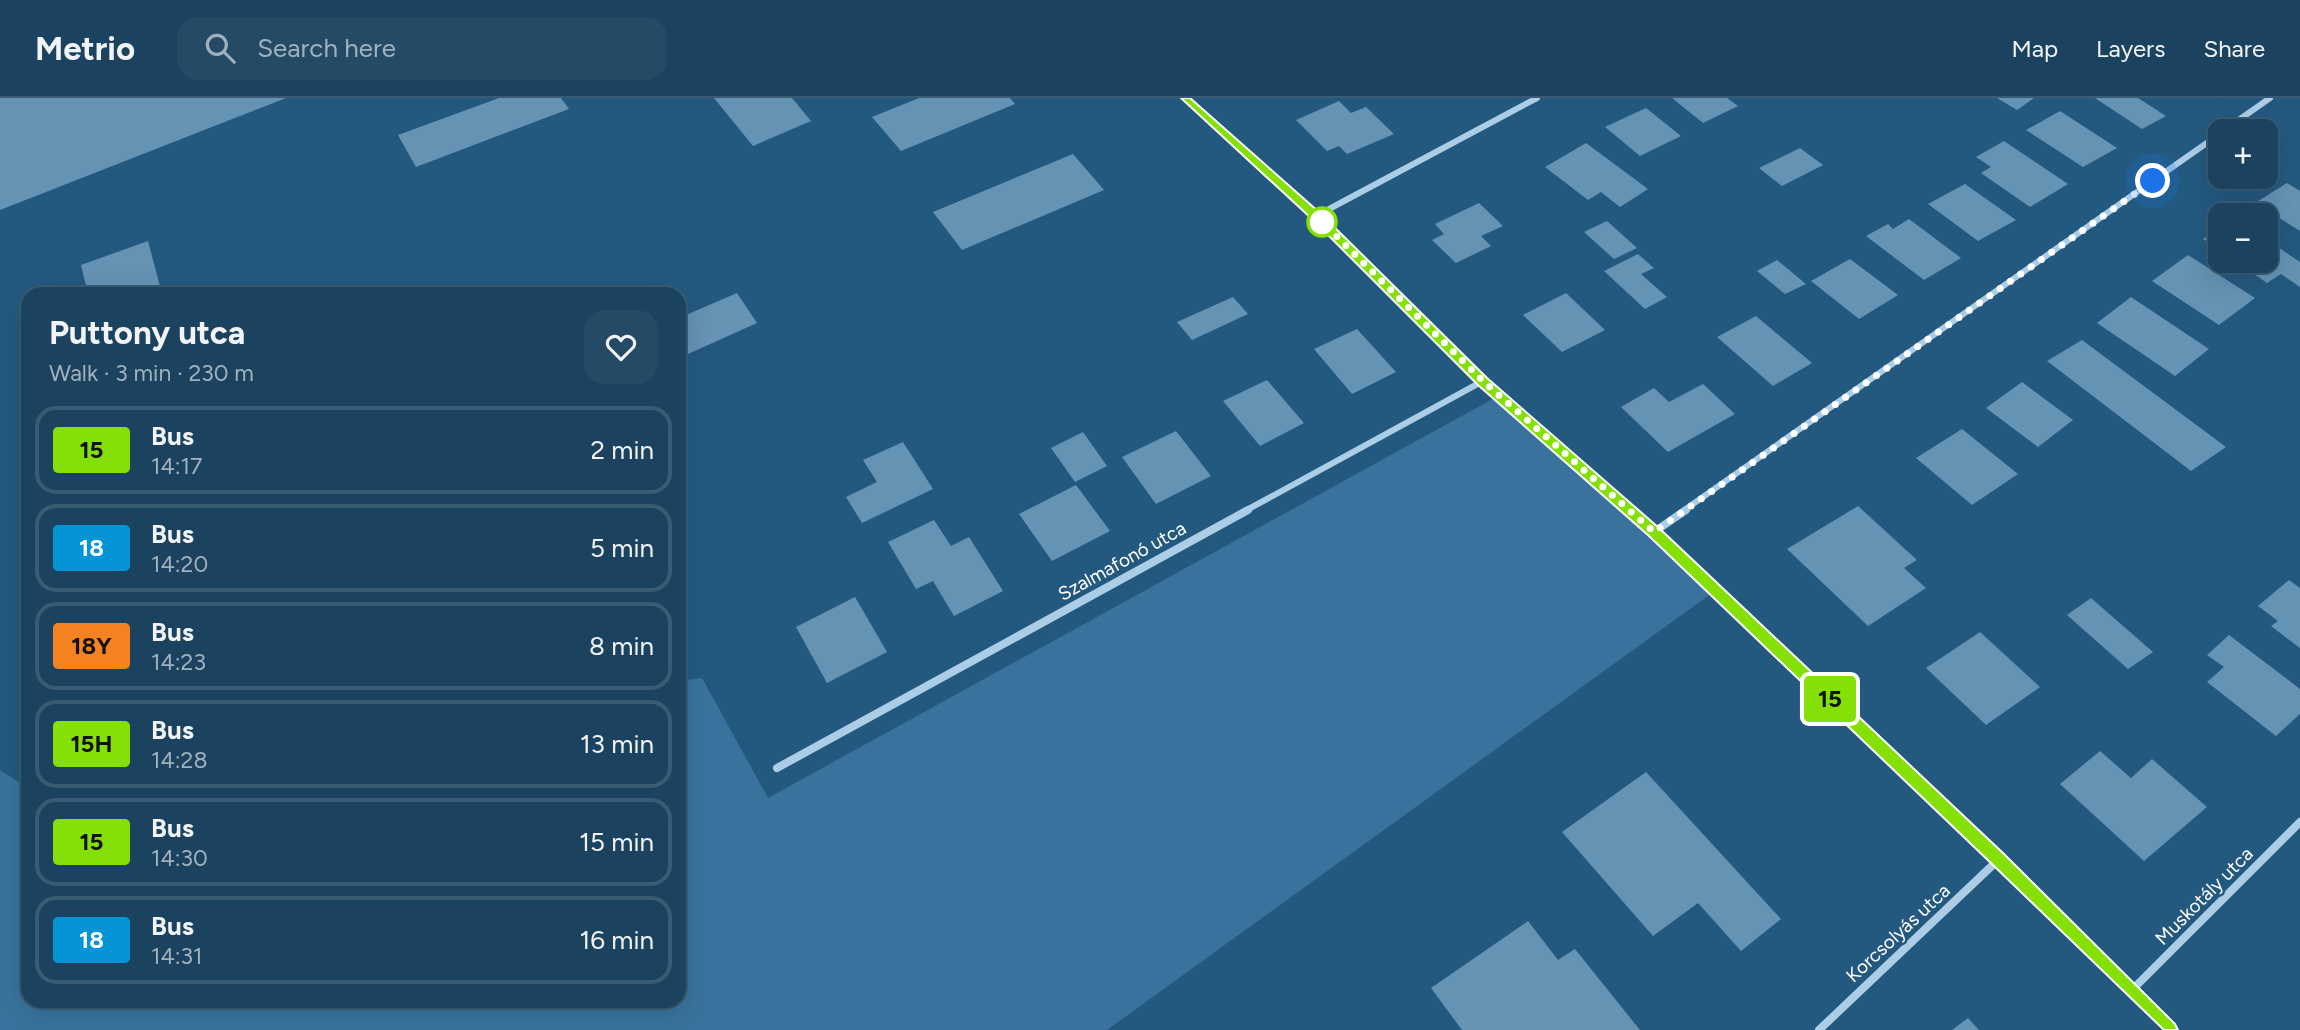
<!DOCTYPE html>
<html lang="en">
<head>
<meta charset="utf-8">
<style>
  :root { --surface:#1b435f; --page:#244a65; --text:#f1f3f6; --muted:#a0b0bd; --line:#395c74 }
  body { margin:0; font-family:Figtree,sans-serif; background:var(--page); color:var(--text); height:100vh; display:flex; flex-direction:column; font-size:26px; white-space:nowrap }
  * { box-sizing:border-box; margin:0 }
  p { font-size:23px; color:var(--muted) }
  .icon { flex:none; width:38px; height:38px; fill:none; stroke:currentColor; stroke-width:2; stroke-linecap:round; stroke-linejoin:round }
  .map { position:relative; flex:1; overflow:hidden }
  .drawer { position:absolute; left:21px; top:189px; width:665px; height:721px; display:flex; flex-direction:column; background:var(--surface); border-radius:21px; box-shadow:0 7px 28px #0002,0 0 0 2px var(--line) }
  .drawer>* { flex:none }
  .badge { padding:0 14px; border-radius:5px; font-size:24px; line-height:46px }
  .controls { position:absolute; left:2208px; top:21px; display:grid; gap:14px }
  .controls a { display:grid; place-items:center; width:70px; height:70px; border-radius:14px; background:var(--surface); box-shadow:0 7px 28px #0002,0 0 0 2px var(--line); font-size:35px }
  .you { position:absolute; width:35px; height:35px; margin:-18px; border:5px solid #fff; border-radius:50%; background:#1a73e8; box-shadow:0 0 0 10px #1a73e833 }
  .map>.badge { position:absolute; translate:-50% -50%; box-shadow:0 0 0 4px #fff }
  .round { display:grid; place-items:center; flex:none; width:74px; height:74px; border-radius:21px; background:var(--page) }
  .headline { display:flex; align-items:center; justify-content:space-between; height:119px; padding:0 28px }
  h1 { font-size:33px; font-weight:700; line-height:52px }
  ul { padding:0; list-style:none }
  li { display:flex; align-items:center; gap:21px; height:88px; margin:0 14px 10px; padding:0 14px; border:4px solid var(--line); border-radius:21px }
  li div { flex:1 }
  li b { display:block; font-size:26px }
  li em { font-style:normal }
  li .badge { min-width:77px; font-weight:700; text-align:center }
  header { display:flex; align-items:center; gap:42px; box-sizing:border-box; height:98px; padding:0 35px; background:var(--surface); border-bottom:2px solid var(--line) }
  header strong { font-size:33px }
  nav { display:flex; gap:38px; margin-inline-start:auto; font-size:24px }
  .search { width:490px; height:63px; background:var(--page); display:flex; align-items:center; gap:18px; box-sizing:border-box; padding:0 24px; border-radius:21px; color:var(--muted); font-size:26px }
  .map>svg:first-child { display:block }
  .green { fill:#39739d }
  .building { fill:#6593b4 }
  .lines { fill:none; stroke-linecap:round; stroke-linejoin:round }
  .minor-far1 { stroke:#abcee6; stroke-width:6 }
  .minor { stroke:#abcee6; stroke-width:8 }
  .line { fill:#84e006; stroke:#fff; stroke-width:2 }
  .walk { stroke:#fff; stroke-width:7; stroke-dasharray:0 12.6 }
  .stop-dot { fill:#fff; stroke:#84e006; stroke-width:3.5 }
  .labels { text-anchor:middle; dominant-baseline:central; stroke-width:5; stroke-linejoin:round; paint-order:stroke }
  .street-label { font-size:19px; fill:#fff; stroke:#24597f }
</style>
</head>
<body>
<header>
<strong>Metrio</strong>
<div class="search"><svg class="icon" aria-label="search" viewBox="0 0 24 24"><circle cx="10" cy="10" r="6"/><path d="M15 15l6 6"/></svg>Search here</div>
<nav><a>Map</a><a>Layers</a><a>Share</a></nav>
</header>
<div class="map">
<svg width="2300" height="932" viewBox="0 0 2300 932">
  <rect width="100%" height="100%" fill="#24597f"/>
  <!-- green -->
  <path class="green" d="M1498,298L1712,495L1107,932H0V672L28,690V903H679V583L702,580L768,700Z"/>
  <!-- building -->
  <path class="building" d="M0,0H286L0,112Z
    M499,0H561L569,11L416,69L398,37Z
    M714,0H792L811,23L753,48Z
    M919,0H1010L1015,6L901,53L872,19Z
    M1672,0H1727L1738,8L1703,25Z
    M1997,0H2034L2017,12Z
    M2095,0H2138L2166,18L2142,31Z
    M1339,3L1351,15L1366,9L1394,36L1347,56L1339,48L1327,53L1296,22Z
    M1646,10L1681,38L1640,58L1605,29Z
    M2060,13L2117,50L2083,69L2026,32Z
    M2004,43L2068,86L2030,109L1981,75L1991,69L1976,59Z
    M1586,45L1648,91L1620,109L1601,94L1588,102L1545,69Z
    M1800,50L1823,67L1782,88L1759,70Z
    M1073,56L1104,92L962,152L933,114Z
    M2287,85L2300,93V133L2255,105Z
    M1965,86L2016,122L1978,143L1928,106Z
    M1479,105L1503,128L1481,138L1491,148L1456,165L1432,142L1444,136L1435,126Z
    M1909,121L1961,160L1924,182L1866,138L1888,126L1893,131Z
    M1607,123L1637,150L1614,161L1584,134Z
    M2221,130V153L2203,141Z
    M2266,141L2300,164V189L2281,176L2267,185L2235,163H2266Z
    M148,143L162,196H88L81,167Z
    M1638,156L1654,170L1641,176L1667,199L1645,211L1604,173Z
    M2188,157L2255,200L2219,227L2152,183Z
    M1850,161L1898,197L1859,221L1811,183Z
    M1777,162L1806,186L1785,196L1757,173Z
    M737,195L757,225L679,260V220Z
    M1566,195L1605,232L1562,254L1523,217Z
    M1233,199L1248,216L1192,242L1177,224Z
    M2131,199L2209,251L2175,278L2097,225Z
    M1756,218L1812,265L1773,288L1717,239Z
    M1357,231L1396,274L1352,296L1314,251Z
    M2082,242L2226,349L2191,373L2047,263Z
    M1267,282L1304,325L1260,348L1223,303Z
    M2022,284L2073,322L2038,349L1986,310Z
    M1703,286L1735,316L1668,354L1621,309L1654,290L1669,304Z
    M1962,331L2018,376L1972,407L1916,360Z
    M1176,333L1211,378L1156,406L1122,359Z
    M1083,334L1107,368L1075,384L1051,350Z
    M903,344L933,391L862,425L846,399L877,384L863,362Z
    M1076,387L1110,433L1052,463L1019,416Z
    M1858,408L1917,462L1904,470L1926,490L1868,528L1787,451Z
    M934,422L951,448L969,439L1003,493L954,518L933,483L916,491L888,444Z
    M2289,482L2300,490V550L2271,528L2278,523L2258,508Z
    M855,499L887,554L827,585L796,529Z
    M2091,500L2153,554L2128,571L2067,517Z
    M1980,534L2040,589L1986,627L1926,570Z
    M2229,537L2300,591V616L2276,638L2207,584L2224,569L2207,557Z
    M2100,653L2131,680L2152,661L2207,709L2144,763L2060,686Z
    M1646,674L1781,821L1741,853L1698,805L1653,838L1562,734Z
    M1528,823L1558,862L1575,851L1640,932H1462L1431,890Z
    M1968,920L1979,932H1952Z"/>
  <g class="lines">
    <!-- minor-far1 -->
    <path class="minor-far1" d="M1186,0L1316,118L1483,283L1631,413
      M2223,33L2270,0
      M1316,118L1537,0
      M1245,413L1483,283
      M1683,413L2221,35"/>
    <!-- minor -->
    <path class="minor" d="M1629,412L1998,762L2169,932
      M1654,434L1686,412
      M777,670L1248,412
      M2131,893L2300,724
      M1819,932L1998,762"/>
  </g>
  <!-- line -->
  <path class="line" d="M1181,0H1190L1320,115L1487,280L1659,430L2004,756L2175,926L2178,932H2164L1993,767L1649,438L1478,287L1312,121Z"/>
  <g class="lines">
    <!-- walk -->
    <path class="walk" d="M1322,124L1316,118L1483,283L1654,434L2153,83"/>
  </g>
  <!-- markers -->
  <circle class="stop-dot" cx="1322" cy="124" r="14"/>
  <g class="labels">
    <!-- street labels -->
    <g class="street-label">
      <text transform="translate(1122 463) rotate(-29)">Szalmafonó utca</text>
      <text transform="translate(2204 798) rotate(-45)">Muskotály utca</text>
      <text transform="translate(1898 835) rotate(-43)">Korcsolyás utca</text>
    </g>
  </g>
</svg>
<div class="controls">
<a>+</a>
<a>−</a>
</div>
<div class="you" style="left:2153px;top:83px"></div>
<b class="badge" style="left:1830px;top:601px;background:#84e006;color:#111">15</b>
<section class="drawer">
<div class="headline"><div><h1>Puttony utca</h1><p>Walk · 3 min · 230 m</p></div><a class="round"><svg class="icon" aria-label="heart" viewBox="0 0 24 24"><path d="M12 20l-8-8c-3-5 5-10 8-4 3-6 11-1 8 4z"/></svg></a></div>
<ul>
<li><span class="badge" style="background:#84e006;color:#111">15</span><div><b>Bus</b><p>14:17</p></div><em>2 min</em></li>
<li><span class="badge" style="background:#0595d6;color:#fff">18</span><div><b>Bus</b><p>14:20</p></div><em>5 min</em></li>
<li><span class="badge" style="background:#f58220;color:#111">18Y</span><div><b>Bus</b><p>14:23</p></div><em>8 min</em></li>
<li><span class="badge" style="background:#84e006;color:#111">15H</span><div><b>Bus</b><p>14:28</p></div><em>13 min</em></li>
<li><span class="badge" style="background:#84e006;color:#111">15</span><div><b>Bus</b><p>14:30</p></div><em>15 min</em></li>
<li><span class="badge" style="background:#0595d6;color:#fff">18</span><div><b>Bus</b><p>14:31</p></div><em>16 min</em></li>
</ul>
</section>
</div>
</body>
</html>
